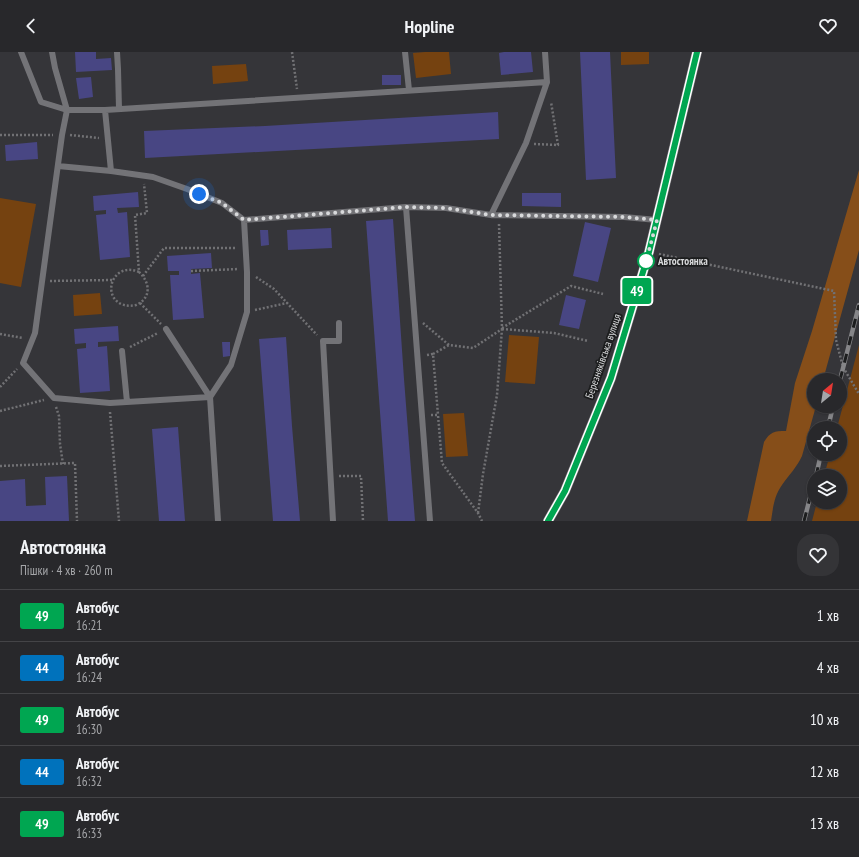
<!DOCTYPE html>
<html lang="uk">
<head>
<meta charset="utf-8">
<style>
  :root { --surface:#28282b; --page:#343437; --text:#f1f3f6; --muted:#a5a6a9; --line:#444447 }
  body { margin:0; font-family:"PT Sans Narrow",sans-serif; background:var(--page); color:var(--text); height:100vh; display:flex; flex-direction:column; font-size:15px; white-space:nowrap }
  * { box-sizing:border-box; margin:0 }
  p { font-size:13px; color:var(--muted) }
  .icon { flex:none; width:22px; height:22px; fill:none; stroke:currentColor; stroke-width:2; stroke-linecap:round; stroke-linejoin:round }
  .map { position:relative; height:469px; overflow:hidden }
  .details { display:flex; flex-direction:column; background:var(--surface); flex:1 }
  .details>* { flex:none }
  .badge { padding:0 8px; border-radius:3px; font-size:14px; line-height:26px }
  .needle { width:26px; rotate:30deg }
  .controls { position:absolute; left:807px; top:321px; display:grid; gap:8px }
  .controls a { display:grid; place-items:center; width:40px; height:40px; border-radius:50%; background:var(--surface); box-shadow:0 1px 3px #0004,0 0 0 1px var(--line); font-size:20px }
  .you { position:absolute; width:20px; height:20px; margin:-10px; border:3px solid #fff; border-radius:50%; background:#1a73e8; box-shadow:0 0 0 6px #1a73e833 }
  .map>.badge { position:absolute; translate:-50% -50%; box-shadow:0 0 0 2px #fff }
  .round { display:grid; place-items:center; flex:none; width:42px; height:42px; border-radius:16px; background:var(--page) }
  .headline { display:flex; align-items:center; justify-content:space-between; height:68px; padding:0 20px }
  h1 { font-size:19px; font-weight:800; line-height:30px }
  ul { padding:0; list-style:none }
  li { display:flex; align-items:center; gap:12px; height:52px; padding:0 20px; border-top:1px solid var(--line) }
  li div { flex:1 }
  li b { display:block; font-size:15px }
  li em { font-style:normal }
  li .badge { min-width:44px; font-weight:700; text-align:center }
  header { display:flex; justify-content:space-between; align-items:center; height:52px; padding:0 20px; background:var(--surface); font-size:18px; font-weight:800 }
  .map>svg:first-child { display:block }
  .green { fill:#754210 }
  .forest { fill:#864e19 }
  .building { fill:#484683 }
  .lines { fill:none; stroke-linecap:round; stroke-linejoin:round }
  .path { stroke:#717174; stroke-width:2.5; stroke-dasharray:2 2; stroke-linecap:butt }
  .lane { stroke:#737377; stroke-width:6 }
  .secondary { stroke:#737377; stroke-width:10 }
  .rail-casing { stroke:#858588; stroke-width:4.5 }
  .rail { stroke:#1c1d1e; stroke-width:3; stroke-dasharray:9; stroke-linecap:butt }
  .line-casing { stroke:#fff; stroke-width:9 }
  .line { stroke:#00a651; stroke-width:6 }
  .walk { stroke:#d8d9db; stroke-width:4; stroke-dasharray:0 7.2 }
  .stop-dot { fill:#fff; stroke:#00a651; stroke-width:2 }
  .labels { text-anchor:middle; dominant-baseline:central; stroke-width:3.5; stroke-linejoin:round; paint-order:stroke }
  .stop-label { font-size:11px; font-weight:bold; fill:#d8d9db; stroke:#1c1d1e; text-anchor:start }
  .street-label { font-size:11px; fill:#d8d9db; stroke:#1c1d1e }
</style>
</head>
<body>
<header><svg class="icon" aria-label="back" viewBox="0 0 24 24"><path d="M15 5l-7 7 7 7"/></svg>Hopline<svg class="icon" aria-label="heart" viewBox="0 0 24 24"><path d="M12 20l-8-8c-3-5 5-10 8-4 3-6 11-1 8 4z"/></svg></header>
<div class="map">
<svg width="859" height="469" viewBox="0 0 859 469">
  <rect width="100%" height="100%" fill="#353539"/>
  <!-- green -->
  <path class="green" d="M425,0H449L451,22L416,26L413,1Z
    M621,0H649V12L621,13Z
    M246,12L248,29L213,32L212,14Z
    M0,146L36,152L21,235L0,231Z
    M100,241L102,262L74,264L73,243Z
    M509,283L539,285L535,332L505,330Z
    M859,293V469H812L817,450H840V424H824L830,402H840V376H837Z
    M464,361L468,404L446,405L443,362Z"/>
  <!-- forest -->
  <path class="forest" d="M859,118V198L823,328H814V354H816L802,404C797,415 789,423 782,433C774,444 773,456 771,469H747L764,390C770,380 774,379 786,379L795,331L812,279Z"/>
  <!-- building -->
  <path class="building" d="M75,0H96V7L111,6L112,18L76,20Z
    M504,0H531L533,20L501,23L499,1Z
    M580,0H610L616,126L586,128Z
    M382,23H401V33H382Z
    M91,25L93,45L79,47L76,26Z
    M498,60L499,87L145,106L144,79L265,74Z
    M37,90L38,107L6,109L5,93Z
    M138,140L139,155L117,156L118,161L127,160L130,205L100,208L96,163L106,162V158L94,159L93,144Z
    M522,141H561V155L522,154Z
    M393,167L404,327L415,469H388L366,169Z
    M585,170L611,176L598,230L573,224Z
    M331,176L332,196L288,198L287,178Z
    M260,178H268L269,193L261,194Z
    M211,201L212,216L191,217V222L200,221L204,266L173,268L170,223H179V219H168L167,204Z
    M566,243L586,248L579,277L559,273Z
    M118,274L119,289L98,290V295L107,294L110,339L80,341L77,297L86,296V291L75,292L74,277Z
    M286,285L292,374L300,469H273L259,287Z
    M222,290H230V304L223,305Z
    M178,375L185,469H159L152,377Z
    M67,424L69,469H0V429L25,427L26,454L46,453L45,425Z"/>
  <g class="lines">
    <!-- path -->
    <path class="path" d="M292,0L297,37
      M0,83H53
      M70,83L99,86
      M534,92L558,93L551,50
      M659,202L834,239L836,288L843,315L859,342
      M191,219L238,217
      M139,220C114,209 101,242 121,252C126,254 131,254 136,253C152,246 150,230 139,220L135,163L147,161L144,132
      M143,224L164,196H237
      M256,225L274,237L317,283
      M50,229L113,228
      M140,251L161,272
      M255,258L287,251
      M423,271L449,293L473,296L502,277L499,172
      M502,276L571,234L603,242
      M502,277L554,281L588,289
      M0,282L23,286
      M130,295L158,281
      M433,302L449,293
      M427,303L433,302L438,363
      M0,335L17,317
      M56,355L59,364L60,392L63,412
      M0,359L44,348
      M110,360L119,469
      M431,363H438L442,411L478,461L482,469
      M0,414L75,411L77,469
      M339,424H361L363,469
      M478,461L483,422L497,343L502,277"/>
    <!-- lane -->
    <path class="lane" d="M21,0L41,50L67,58H105L547,30
      M52,0L55,16L67,58L62,83L35,281L23,311L54,346L110,351L210,345L166,277
      M117,0L118,17L119,57
      M405,0L409,38
      M105,58L111,119L153,125L187,137L222,151L244,168L406,155L446,156L491,163L624,165L657,168
      M58,114L111,119
      M406,155L430,469
      M491,163L526,91L547,30L545,0
      M122,299L127,350
      M218,469L210,345L231,313L247,260V220L244,168
      M333,469L323,289H339V271"/>
    <!-- secondary -->
    <path class="secondary" d="M548,469L565,439L611,326L649,200L697,0"/>
    <!-- rail casing -->
    <g class="rail-casing">
      <path id="rail" d="M840,328L859,253
        M828,376L833,354
        M816,424L821,402
        M804,469L814,430"/>
    </g>
    <!-- rail -->
    <use href="#rail" class="rail"/>
  </g>
  <g class="lines">
    <!-- line casing -->
    <g class="line-casing">
      <path id="line" d="M548,469L565,439L611,326L649,200L697,0"/>
    </g>
    <!-- line -->
    <use href="#line" class="line"/>
    <!-- walk -->
    <path class="walk" d="M199,142L222,151L244,168L406,155L446,156L491,163L624,165L657,168L646,210V209"/>
  </g>
  <!-- markers -->
  <circle class="stop-dot" cx="646" cy="209" r="8"/>
  <g class="labels">
    <!-- stop labels -->
    <g class="stop-label">
      <text x="658" y="209">Автостоянка</text>
    </g>
    <!-- street labels -->
    <g class="street-label">
      <text transform="translate(603 304) rotate(-71)">Березняківська вулиця</text>
    </g>
  </g>
</svg>
<div class="controls">
<a><svg class="needle" viewBox="-14 -14 28 28"><path d="M0-13l5 13h-10z" fill="#e53935"/><path d="M0 13l5-13h-10z" fill="#a5a6a9"/></svg></a>
<a><svg class="icon" aria-label="locate" viewBox="0 0 24 24"><circle cx="12" cy="12" r="6"/><path d="M12 2v4M12 18v4M2 12h4M18 12h4"/></svg></a>
<a><svg class="icon" aria-label="layers" viewBox="0 0 24 24"><path d="M12 4l9 5-9 5-9-5zM3 14l9 5 9-5"/></svg></a>
</div>
<div class="you" style="left:199px;top:142px"></div>
<b class="badge" style="left:637px;top:239px;background:#00a651;color:#fff">49</b>
</div>
<section class="details">
<div class="headline"><div><h1>Автостоянка</h1><p>Пішки · 4 хв · 260 m</p></div><a class="round"><svg class="icon" aria-label="heart" viewBox="0 0 24 24"><path d="M12 20l-8-8c-3-5 5-10 8-4 3-6 11-1 8 4z"/></svg></a></div>
<ul>
<li><span class="badge" style="background:#00a651;color:#fff">49</span><div><b>Автобус</b><p>16:21</p></div><em>1 хв</em></li>
<li><span class="badge" style="background:#0072bc;color:#fff">44</span><div><b>Автобус</b><p>16:24</p></div><em>4 хв</em></li>
<li><span class="badge" style="background:#00a651;color:#fff">49</span><div><b>Автобус</b><p>16:30</p></div><em>10 хв</em></li>
<li><span class="badge" style="background:#0072bc;color:#fff">44</span><div><b>Автобус</b><p>16:32</p></div><em>12 хв</em></li>
<li><span class="badge" style="background:#00a651;color:#fff">49</span><div><b>Автобус</b><p>16:33</p></div><em>13 хв</em></li>
</ul>
</section>
</body>
</html>
